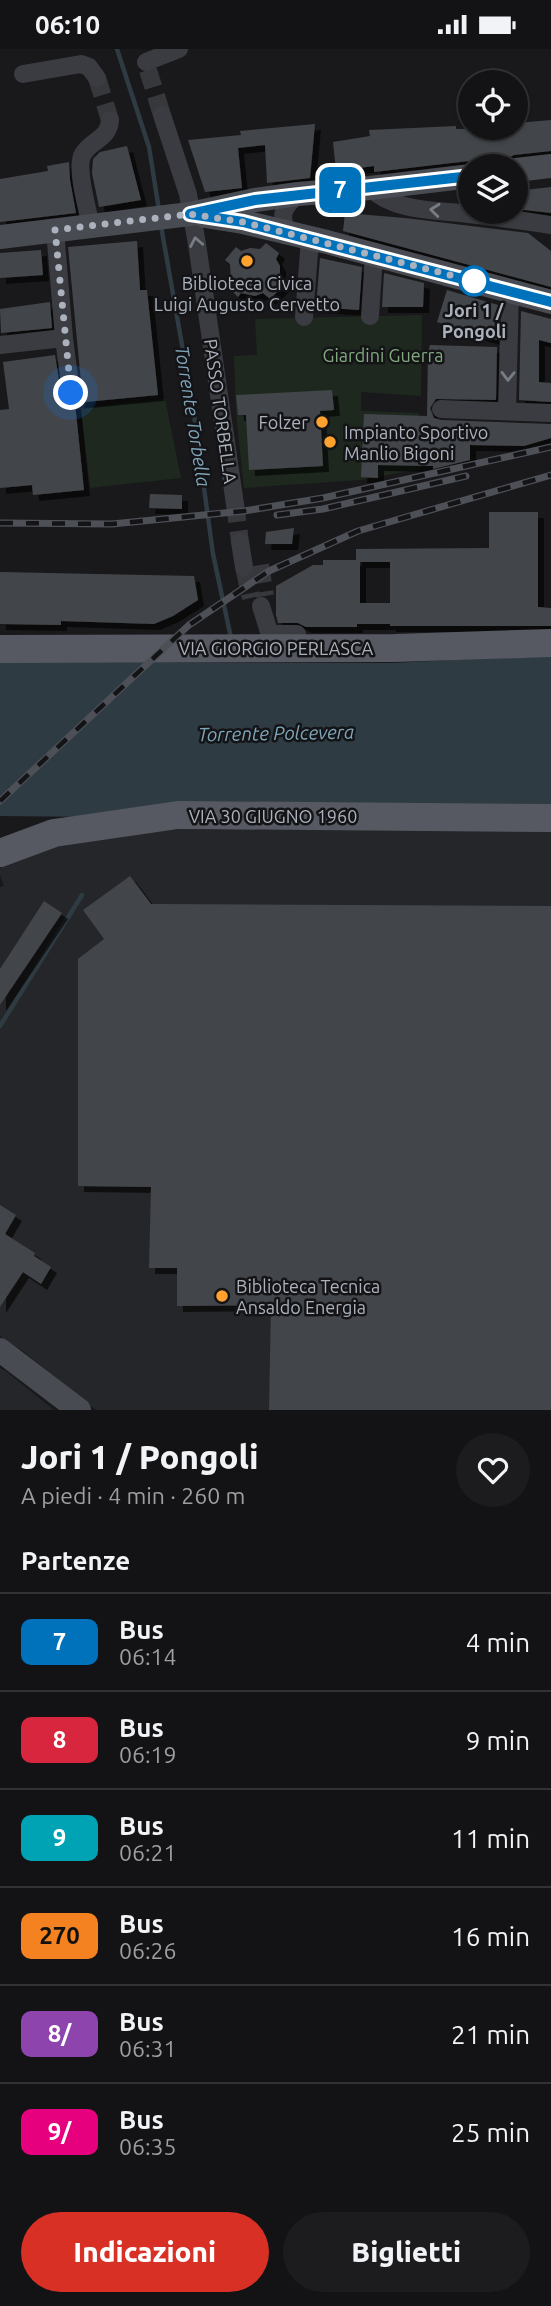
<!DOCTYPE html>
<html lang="it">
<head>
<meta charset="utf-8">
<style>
  :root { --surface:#131315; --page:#1c1c1e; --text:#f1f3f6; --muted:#9d9ea0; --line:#323234; --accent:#d93025 }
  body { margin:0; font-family:Ubuntu,sans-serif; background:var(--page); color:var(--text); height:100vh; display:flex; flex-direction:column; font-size:26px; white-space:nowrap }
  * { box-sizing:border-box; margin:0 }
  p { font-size:23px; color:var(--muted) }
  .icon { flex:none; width:38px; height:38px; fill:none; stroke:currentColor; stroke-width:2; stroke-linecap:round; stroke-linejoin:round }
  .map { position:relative; height:1361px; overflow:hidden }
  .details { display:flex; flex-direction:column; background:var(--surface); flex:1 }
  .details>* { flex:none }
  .badge { padding:0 14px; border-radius:10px; font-size:24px; line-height:46px }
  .controls { position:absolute; left:458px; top:21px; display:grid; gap:14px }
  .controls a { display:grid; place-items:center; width:70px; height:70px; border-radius:50%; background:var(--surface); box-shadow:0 2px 5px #0004,0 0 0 2px var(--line); font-size:35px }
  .you { position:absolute; width:35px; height:35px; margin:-18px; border:5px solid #fff; border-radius:50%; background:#1a73e8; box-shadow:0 0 0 10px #1a73e833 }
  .map>.badge { position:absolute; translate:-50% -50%; box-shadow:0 0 0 4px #fff }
  h2 { padding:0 21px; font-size:26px; line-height:63px }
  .round { display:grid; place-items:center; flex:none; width:74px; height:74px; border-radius:37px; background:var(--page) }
  .head { display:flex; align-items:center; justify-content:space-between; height:119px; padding:0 21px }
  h1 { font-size:33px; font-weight:800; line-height:52px }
  .button { display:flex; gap:14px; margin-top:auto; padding:14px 21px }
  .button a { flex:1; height:80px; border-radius:42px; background:var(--accent); color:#fff; font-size:28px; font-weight:800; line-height:80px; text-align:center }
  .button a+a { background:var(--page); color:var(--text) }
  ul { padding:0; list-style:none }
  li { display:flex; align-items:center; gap:21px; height:98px; padding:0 21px; border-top:2px solid var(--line) }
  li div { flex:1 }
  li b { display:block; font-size:26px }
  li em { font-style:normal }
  li .badge { min-width:77px; font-weight:700; text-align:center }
  .status { display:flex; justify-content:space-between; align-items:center; height:49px; padding:0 35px; background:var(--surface); direction:ltr }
  .status svg { height:19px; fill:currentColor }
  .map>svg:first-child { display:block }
  .built { fill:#252629 }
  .green { fill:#1e281f }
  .water { fill:#2e3b42 }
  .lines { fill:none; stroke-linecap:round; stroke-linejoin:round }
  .stream { stroke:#2e3b42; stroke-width:4.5 }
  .building { fill:#434549; fill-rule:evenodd; filter:url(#shadow) }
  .minor-tunnel { stroke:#36383c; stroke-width:18; stroke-dasharray:18 9; stroke-linecap:butt }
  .minor { stroke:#3a3c41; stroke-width:18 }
  .secondary { stroke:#484b51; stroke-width:24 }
  .primary { stroke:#565961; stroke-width:28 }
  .rail-casing { stroke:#4d5056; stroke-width:7 }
  .rail { stroke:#141417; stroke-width:4.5; stroke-dasharray:13; stroke-linecap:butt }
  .oneway { stroke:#787d85 }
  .line-casing { stroke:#fff; stroke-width:16 }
  .line { stroke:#0072bc; stroke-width:10 }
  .walk { stroke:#abb2bd; stroke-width:7; stroke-dasharray:0 12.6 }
  .poi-dot { fill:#ffa22e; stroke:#141417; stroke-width:2.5 }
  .stop-dot { fill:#fff; stroke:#0072bc; stroke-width:3.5 }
  .labels { text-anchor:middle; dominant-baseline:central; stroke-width:5; stroke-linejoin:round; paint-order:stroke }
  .poi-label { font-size:18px; fill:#abb2bd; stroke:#141417; text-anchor:start }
  .stop-label { font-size:18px; font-weight:bold; fill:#abb2bd; stroke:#141417 }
  .park-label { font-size:18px; fill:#82a980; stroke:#141417 }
  .street-label { font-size:18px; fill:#abb2bd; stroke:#141417 }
  .water-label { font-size:19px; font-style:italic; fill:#7fa5ba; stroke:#141417 }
</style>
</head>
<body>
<div class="status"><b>06:10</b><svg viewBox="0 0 49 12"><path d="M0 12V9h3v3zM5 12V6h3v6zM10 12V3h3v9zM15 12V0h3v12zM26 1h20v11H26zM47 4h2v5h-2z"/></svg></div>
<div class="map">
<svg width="551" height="1361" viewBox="0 0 551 1361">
  <defs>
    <filter id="shadow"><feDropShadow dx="6" dy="6" stdDeviation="0" flood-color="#0009"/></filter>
  </defs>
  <rect width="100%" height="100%" fill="#19191c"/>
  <!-- built -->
  <path class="built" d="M551,780V1361H96L24,1303L0,1287V838L4,837L0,826V819L54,794L172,781Z
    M0,1319L7,1323L54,1361H0Z"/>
  <!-- green -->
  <path class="green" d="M422,266L421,347L361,343V362L419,364L421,420L359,431L244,439L236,365L234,307L257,306L255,270Z
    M165,350L181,429L90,439L81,359Z"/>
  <!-- water -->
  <path class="water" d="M551,606V756L99,768L0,767V613L393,614Z"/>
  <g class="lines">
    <!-- stream -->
    <path class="stream" d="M117,0L149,98L159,161
      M161,177L193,358L213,505L231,589
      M0,977L82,846"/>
  </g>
  <!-- building -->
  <path class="building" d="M551,71V102L514,106L506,110L469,112L374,123V117L336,122L333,93L370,87L369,81L456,77V80L516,79V74Z
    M315,75L310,129L267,134L265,96L238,99L242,139L205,143L188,91L241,86L240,82Z
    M127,97L141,151L99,158L92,124L93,110L100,103Z
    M69,113L70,131L76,164L0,173V130L48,122L47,117Z
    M551,138V164L516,160V142Z
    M345,164L405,169L528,184L551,202V238L343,182Z
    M137,192L140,241H147L158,346L75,354L84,441L33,446L32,436L0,439V361L9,360L3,313L55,306L62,350L72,355L78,353L82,343L68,198Z
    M266,194L279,204L276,210L280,217V224L276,230L284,236L270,250L263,244L255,247L241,244L238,248L226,236L231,231L230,215L225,211L236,198L241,202L250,199L260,200Z
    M41,201L43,226L0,229V204Z
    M320,209L362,218L359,261L316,258Z
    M384,224L424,234L423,258H382Z
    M447,241L498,256L497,291L437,273Z
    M50,253L52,279L1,284L0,260Z
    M521,262L551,270V294L539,291V333L551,334V353L519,351Z
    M430,296L497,298L496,351L436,350L430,359L434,369L441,371L551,375V389L524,397L470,396V411L433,420V417L378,416V429L361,428L364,365L427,367L428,303Z
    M332,341L334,361L320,362L323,417L249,421L246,366H238L236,346Z
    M150,445L182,446V460L149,459Z
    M489,463H538V558L551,559V577H390V575H357V578H306L298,574H278L276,566V537L313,516H323V511H356V500L489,499ZM360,513H390V554H360Z
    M294,479L292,495H265L266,483Z
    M0,523L194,527L198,551L173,567L154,575L61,572V576L0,575Z
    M130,827L151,855L551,857V1361H269L271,1256L177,1257V1219H149L151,1138L78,1137V910L104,890L83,861Z
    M44,852L62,864L0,956V920Z
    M0,1156L16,1166L5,1185L35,1204L34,1207L51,1218L41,1235L23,1223L0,1258Z"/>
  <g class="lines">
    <!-- minor-tunnel -->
    <path class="minor-tunnel" d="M148,21L162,66
      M97,29L110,71
      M235,455L240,493
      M260,516L265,547
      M244,518L251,549"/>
    <!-- minor -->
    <path class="minor" d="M146,13L179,0
      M23,25L81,15L89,18L97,29
      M162,66L188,145L197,195L235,455
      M370,139C395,163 437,161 469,165C496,168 524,172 551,176
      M91,177C88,162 75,118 83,105C91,91 109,90 110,71
      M289,185C278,166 283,159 298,145
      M370,267L374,206
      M304,268L310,190
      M64,289L71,344
      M0,296L64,289L55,181
      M441,360L551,364
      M507,362L510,242
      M240,493L244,518
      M261,557L269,583L274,585H297"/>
    <!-- secondary -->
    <path class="secondary" d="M516,121L551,117
      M205,167L243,173L327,193L551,253
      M0,188L190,165L255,151L298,145L370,139L471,127
      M0,1301L79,1361"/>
    <!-- primary -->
    <path class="primary" d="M0,600L395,599L551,594
      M0,804L54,784L178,766L551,769"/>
    <!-- rail casing -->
    <g class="rail-casing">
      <path id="rail" d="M277,466L323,460L466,427
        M0,474L112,475L244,462L323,449L551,398
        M0,752L189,576L269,522L358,482L551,426"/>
    </g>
    <!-- rail -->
    <use href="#rail" class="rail"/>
  </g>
  <!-- one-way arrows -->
  <defs><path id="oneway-chevron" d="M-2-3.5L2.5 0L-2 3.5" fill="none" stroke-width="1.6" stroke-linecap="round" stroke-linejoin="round" transform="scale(1.75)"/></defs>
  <g class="oneway">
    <use href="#oneway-chevron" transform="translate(435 161) rotate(-174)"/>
    <use href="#oneway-chevron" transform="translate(196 193) rotate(-101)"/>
    <use href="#oneway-chevron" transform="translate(508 327) rotate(91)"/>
  </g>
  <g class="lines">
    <!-- line casing -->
    <g class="line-casing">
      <path id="line" d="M471,127L255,151L190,165L243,173L551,253"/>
    </g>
    <!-- line -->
    <use href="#line" class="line"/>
    <!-- walk -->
    <path class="walk" d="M71,344L55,181L190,165L243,173L474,232"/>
  </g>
  <!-- markers -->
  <g class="poi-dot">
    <circle cx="247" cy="212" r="7"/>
    <circle cx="322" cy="373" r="7"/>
    <circle cx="330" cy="393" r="7"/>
    <circle cx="222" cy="1247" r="7"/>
  </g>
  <circle class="stop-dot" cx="474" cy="232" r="14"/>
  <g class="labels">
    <!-- poi labels -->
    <g class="poi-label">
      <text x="247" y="234" text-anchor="middle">Biblioteca Civica<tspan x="247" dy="21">Luigi Augusto Cervetto</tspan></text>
      <text x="308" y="373" text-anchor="end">Folzer</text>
      <text x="344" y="383">Impianto Sportivo<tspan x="344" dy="21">Manlio Bigoni</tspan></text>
      <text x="236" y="1237">Biblioteca Tecnica<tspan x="236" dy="21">Ansaldo Energia</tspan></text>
    </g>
    <!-- stop labels -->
    <g class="stop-label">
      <text x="474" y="261">Jori 1 /<tspan x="474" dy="21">Pongoli</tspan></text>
    </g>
    <!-- park labels -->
    <g class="park-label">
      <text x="383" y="306">Giardini Guerra</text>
    </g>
    <!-- street labels -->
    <g class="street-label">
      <text transform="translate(221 362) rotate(82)">PASSO TORBELLA</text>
      <text x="276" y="599">VIA GIORGIO PERLASCA</text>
      <text x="273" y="767">VIA 30 GIUGNO 1960</text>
    </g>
    <!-- water labels -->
    <g class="water-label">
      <text transform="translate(193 367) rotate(81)">Torrente Torbella</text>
      <text transform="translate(276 684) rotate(-1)">Torrente Polcevera</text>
    </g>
  </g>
</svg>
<div class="controls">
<a><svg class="icon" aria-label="locate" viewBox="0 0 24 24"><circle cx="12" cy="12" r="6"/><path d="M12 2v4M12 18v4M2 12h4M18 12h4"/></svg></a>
<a><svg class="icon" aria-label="layers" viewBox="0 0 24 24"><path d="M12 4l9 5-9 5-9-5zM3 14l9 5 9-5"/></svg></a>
</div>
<div class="you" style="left:71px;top:344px"></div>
<b class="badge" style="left:340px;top:141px;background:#0072bc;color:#fff">7</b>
</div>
<section class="details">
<div class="head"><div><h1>Jori 1 / Pongoli</h1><p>A piedi · 4 min · 260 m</p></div><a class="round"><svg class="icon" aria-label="heart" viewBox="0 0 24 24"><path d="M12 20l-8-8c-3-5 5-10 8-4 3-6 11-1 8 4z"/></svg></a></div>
<h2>Partenze</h2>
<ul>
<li><span class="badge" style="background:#0072bc;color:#fff">7</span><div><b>Bus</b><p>06:14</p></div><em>4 min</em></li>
<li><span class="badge" style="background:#d7263d;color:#fff">8</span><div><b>Bus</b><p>06:19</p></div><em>9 min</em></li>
<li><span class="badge" style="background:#00a3b4;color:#fff">9</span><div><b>Bus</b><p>06:21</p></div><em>11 min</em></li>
<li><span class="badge" style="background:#f58220;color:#111">270</span><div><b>Bus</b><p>06:26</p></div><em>16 min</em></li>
<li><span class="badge" style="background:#8e44ad;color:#fff">8/</span><div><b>Bus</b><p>06:31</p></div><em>21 min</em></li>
<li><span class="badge" style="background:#e6007e;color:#fff">9/</span><div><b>Bus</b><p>06:35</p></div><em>25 min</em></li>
</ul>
<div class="button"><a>Indicazioni</a><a>Biglietti</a></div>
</section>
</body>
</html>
